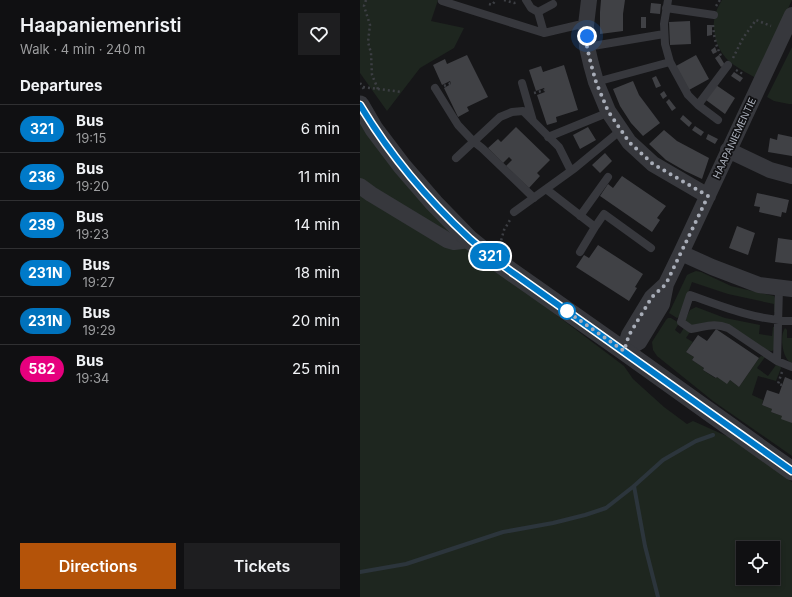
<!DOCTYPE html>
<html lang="en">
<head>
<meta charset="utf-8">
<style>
  :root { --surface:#101012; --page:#1e1e20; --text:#f1f3f6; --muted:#9c9d9f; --line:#303032; --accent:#b45309 }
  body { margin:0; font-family:Inter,sans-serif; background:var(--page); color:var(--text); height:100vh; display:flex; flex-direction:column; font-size:15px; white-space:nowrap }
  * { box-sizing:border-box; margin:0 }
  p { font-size:13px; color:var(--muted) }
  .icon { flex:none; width:22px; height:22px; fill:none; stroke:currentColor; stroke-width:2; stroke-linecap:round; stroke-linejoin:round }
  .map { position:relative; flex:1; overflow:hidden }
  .panel { display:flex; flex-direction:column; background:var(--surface); width:360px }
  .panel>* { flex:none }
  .badge { padding:0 8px; border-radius:13px; font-size:14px; line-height:26px }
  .tools { position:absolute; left:376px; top:541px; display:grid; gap:8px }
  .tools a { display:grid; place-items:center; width:44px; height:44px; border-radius:0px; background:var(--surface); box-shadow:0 2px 6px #0003,0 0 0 1px var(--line); font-size:20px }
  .you { position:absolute; width:20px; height:20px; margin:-10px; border:3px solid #fff; border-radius:50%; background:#1a73e8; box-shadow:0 0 0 6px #1a73e833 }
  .map>.badge { position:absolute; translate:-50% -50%; box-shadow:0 0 0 2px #fff }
  h2 { padding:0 20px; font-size:15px; line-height:36px }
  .round { display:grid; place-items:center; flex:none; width:42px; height:42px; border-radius:0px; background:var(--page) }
  .headline { display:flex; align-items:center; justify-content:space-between; height:68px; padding:0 20px }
  h1 { font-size:19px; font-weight:600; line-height:30px }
  .primary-button { display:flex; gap:8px; margin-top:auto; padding:8px 20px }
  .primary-button a { flex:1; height:46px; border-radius:0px; background:var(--accent); color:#fff; font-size:16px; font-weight:600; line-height:46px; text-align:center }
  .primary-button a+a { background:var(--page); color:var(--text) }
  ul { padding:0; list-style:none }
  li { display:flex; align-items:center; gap:12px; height:48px; padding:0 20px; border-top:1px solid var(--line) }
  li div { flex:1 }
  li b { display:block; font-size:15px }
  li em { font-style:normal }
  li .badge { min-width:44px; font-weight:700; text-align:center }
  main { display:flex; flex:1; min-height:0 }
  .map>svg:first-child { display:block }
  .green { fill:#1e261f; fill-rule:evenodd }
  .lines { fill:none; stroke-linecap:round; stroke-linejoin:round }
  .stream { stroke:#2c353c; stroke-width:4 }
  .building { fill:#404145 }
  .path { stroke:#3d3f44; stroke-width:2.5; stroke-dasharray:2 3; stroke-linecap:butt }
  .service { stroke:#37383d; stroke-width:8 }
  .minor { stroke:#37383d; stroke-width:16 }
  .tertiary { stroke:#37383d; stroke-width:19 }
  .line-casing { stroke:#fff; stroke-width:9 }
  .line { stroke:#007ac9; stroke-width:6 }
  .walk { stroke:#a8adb8; stroke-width:4; stroke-dasharray:0 7.2 }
  .stop-dot { fill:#fff; stroke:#007ac9; stroke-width:2 }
  .labels { text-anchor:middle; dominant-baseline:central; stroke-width:3.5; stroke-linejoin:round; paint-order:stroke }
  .street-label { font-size:10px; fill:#a8adb8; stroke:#111113 }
</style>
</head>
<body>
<main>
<section class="panel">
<div class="headline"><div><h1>Haapaniemenristi</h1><p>Walk · 4 min · 240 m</p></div><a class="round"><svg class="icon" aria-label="heart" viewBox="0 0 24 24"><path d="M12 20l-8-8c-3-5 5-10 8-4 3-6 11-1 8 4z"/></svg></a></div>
<h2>Departures</h2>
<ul>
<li><span class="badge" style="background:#007ac9;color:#fff">321</span><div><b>Bus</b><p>19:15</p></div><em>6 min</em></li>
<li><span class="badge" style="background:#007ac9;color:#fff">236</span><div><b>Bus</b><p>19:20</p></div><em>11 min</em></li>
<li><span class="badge" style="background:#007ac9;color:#fff">239</span><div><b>Bus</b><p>19:23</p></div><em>14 min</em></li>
<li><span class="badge" style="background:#007ac9;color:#fff">231N</span><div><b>Bus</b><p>19:27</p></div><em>18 min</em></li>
<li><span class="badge" style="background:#0072bc;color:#fff">231N</span><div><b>Bus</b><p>19:29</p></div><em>20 min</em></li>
<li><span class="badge" style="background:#e6007e;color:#fff">582</span><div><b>Bus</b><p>19:34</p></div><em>25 min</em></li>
</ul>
<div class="primary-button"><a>Directions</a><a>Tickets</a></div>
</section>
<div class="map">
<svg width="432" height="597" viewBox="0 0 432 597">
  <rect width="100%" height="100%" fill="#161618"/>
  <!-- green -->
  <path class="green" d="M0,0H78L71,21L104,28L94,48L60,68L27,111L0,73Z
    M362,0H432L396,78C389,74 381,70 374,65C360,56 352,37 354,21C355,13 358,6 362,0Z
    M432,47V104H429L414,101L407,97Z
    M0,120L150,280L264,366L273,379L304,407L327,424L333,421L371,438L432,482V597H0ZM383,548H413V578H383Z
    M336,271L341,272L371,286L414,296L416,300L415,312H414V304L368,294L332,282L320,316L317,318L309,313L327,275L331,273Z
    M336,307L365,318L400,325L399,334L412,336L413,327H414L415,349C414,350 413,350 412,351C403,352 378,331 369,327C358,322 330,333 325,320L330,310Z
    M308,318H311L319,323L315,330L320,334L324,328L330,332L326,338L333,342L326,352L334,357L332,360L344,368L343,370L355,378L357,377L370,380L379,387L399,358L401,356L405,357L397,368L408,376L416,365L420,366L421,368L416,381L398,376L392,395L403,400L402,405L412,409L411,412L422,416L432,423V456L353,401L297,356L293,350L292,342L306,320Z
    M425,328L427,330V338H432V363C430,362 428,361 427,359C422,352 420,335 425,328Z"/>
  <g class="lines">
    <!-- stream -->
    <path class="stream" d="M274,486L285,546L298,597
      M0,572L46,564L143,532L193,523L225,515L246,508L274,486L303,460L336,441L353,435"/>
  </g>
  <!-- building -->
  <path class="building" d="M241,0H265L263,14V31L240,34V12Z
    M291,3L301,4L300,14L290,13Z
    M281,17H286V28H281Z
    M330,21L331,44L310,45L309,22Z
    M347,25H352V35L347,36Z
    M355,47L357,52L353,54L351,50Z
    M107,55L128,97L107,107L109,111L98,117L84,88L91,84L90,81L82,85L73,65L85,59L87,64Z
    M336,55L349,79L329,90L316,66Z
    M359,55L365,65L361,67L355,58Z
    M204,65L218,110L196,117L197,122L187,125L177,95L185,92V90L184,88L176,91L169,70L181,66L183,72Z
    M374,72L383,78L380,82L371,76Z
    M296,76L301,86L296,88L292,78Z
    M273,81L279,95L300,123L283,136L271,123L260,106L253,89Z
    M356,85L375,98L365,114L346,100Z
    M304,91L307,96L303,99L300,94Z
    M309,99L316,108L312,111L306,102Z
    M323,115L332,123L329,127L320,119Z
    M335,126L344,132L341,136L332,130Z
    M156,127L190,160L177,173L180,176L169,188L146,166L152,160L149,157L143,163L128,148L138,139L141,142Z
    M228,127L236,140L220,149L213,135Z
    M304,130L317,141L349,158L342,179L325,171L306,160L289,144Z
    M348,134L358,139L355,144L346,139Z
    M418,134L432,137V156L408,152L410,138L417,140Z
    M245,153L252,161L240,173L232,165Z
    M262,176L306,206L297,218L300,220L292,232L240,196L248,184L253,188Z
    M397,193L429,200L426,213L422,212L421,217L399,212L400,207L394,206Z
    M377,226L395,233L388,255L369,248Z
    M418,238L432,240V264L415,262Z
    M238,245L283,274L275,287L277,288L269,301L216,267L224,255L229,258Z
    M356,329L399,358L379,387L370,380L367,384L357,377L356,378L343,370L344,368L332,360L334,357L326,352L338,335L347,341Z
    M425,377L432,380V423L421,419L422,416L411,412L412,409L402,405L407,390L419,394Z"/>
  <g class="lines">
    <!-- path -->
    <path class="path" d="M6,0L4,6L10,25L8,42L11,53L12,75L18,89
      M144,0L154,3L158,2
      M129,4L132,5L136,0
      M356,6L360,0
      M353,25C354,38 356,46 362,58
      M373,58L383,38L396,20L411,26
      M376,70L383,74
      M0,83L5,91
      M84,86L91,83
      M3,87L42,92
      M174,93L185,90
      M138,244L141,241L144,230L150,220
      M422,372L418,384L422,385"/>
    <!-- service -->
    <path class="service" d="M83,0L82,1L184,33L218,25H226
      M166,0L171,8L178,12L184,33
      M308,0L304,24L305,44L310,62
      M306,8L354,15
      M178,12L193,4
      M227,47L304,34
      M236,82L310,62L328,95L338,105L358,120
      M162,83L173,121
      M75,88L98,125L113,141L122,148L174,198
      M338,105L368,65
      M188,137L242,115L248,111
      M96,158L140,117L152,112L163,111L199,147L211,171
      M186,189L235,227L220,252
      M154,212L215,168L255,135L261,132
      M220,216L248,177
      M235,227L244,214L291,248
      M432,321C396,320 363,307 330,295L321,322L331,329C345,327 354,322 368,328L417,361L432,367
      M417,361L419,288"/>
    <!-- minor -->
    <path class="minor" d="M229,0L226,25L227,47L231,64L236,82L248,111L269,142L293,164L348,196
      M368,150L410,170L432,176
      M0,186L11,194L87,240L94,242L110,240
      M321,253L352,267L399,285L432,289
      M264,351L279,342L302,304L306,284L321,253L432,15
      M264,351L269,335L292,297L306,284"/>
    <!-- tertiary -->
    <path class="tertiary" d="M0,105L14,129L42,166L74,203L110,240L136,261L166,282L264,351L432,471"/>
  </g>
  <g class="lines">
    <!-- line casing -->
    <g class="line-casing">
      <path id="line" d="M0,105C30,155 68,200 110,239C125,252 140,264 156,275L432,471"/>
    </g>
    <!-- line -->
    <use href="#line" class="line"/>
    <!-- walk -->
    <path class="walk" d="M207,311L205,310L264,351L269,335L292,297L306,284L348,196L293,164L269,142L248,111L236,82L231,64L227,47V36"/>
  </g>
  <!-- markers -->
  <circle class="stop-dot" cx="207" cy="311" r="8"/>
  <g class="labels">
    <!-- street labels -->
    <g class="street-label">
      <text transform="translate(374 138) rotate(-65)">HAAPANIEMENTIE</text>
    </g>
  </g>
</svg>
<div class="tools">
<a><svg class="icon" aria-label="locate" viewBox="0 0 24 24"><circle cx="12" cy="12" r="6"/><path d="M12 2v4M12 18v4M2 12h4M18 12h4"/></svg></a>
</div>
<div class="you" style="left:227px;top:36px"></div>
<b class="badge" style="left:130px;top:256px;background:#007ac9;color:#fff">321</b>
</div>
</main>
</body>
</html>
